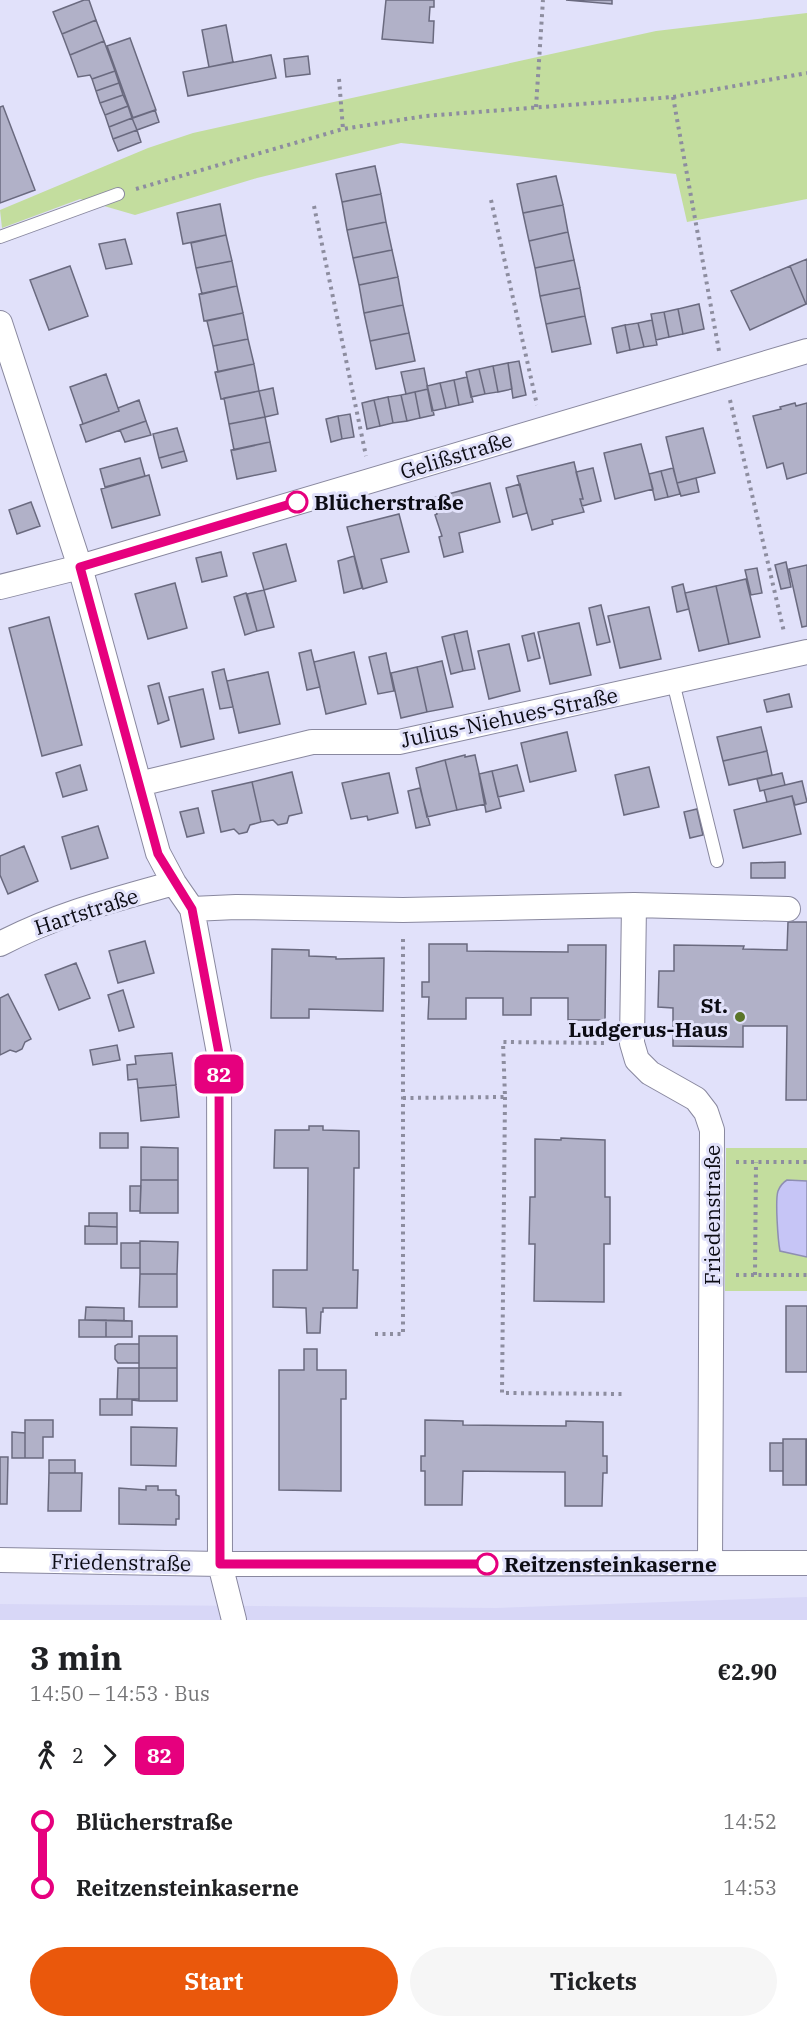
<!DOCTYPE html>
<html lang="en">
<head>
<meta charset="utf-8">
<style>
  :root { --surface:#fff; --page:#f6f6f6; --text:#202124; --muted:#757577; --accent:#ea580c }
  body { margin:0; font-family:"IBM Plex Serif",serif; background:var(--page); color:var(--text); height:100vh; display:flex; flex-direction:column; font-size:22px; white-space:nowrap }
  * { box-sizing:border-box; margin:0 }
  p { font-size:20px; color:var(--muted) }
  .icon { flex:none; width:33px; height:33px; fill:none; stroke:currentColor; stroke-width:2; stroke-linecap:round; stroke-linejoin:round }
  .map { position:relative; height:1620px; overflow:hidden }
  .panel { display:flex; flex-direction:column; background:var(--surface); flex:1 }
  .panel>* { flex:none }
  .badge { padding:0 12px; border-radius:9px; font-size:21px; line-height:39px }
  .map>.badge { position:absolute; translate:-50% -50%; box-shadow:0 0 0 3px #fff }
  .legs { display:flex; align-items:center; gap:9px; height:66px; padding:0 30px; font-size:20px }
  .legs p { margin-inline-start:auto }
  .head { display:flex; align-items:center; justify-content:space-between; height:102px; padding:0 30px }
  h1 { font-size:33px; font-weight:800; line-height:45px }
  .primary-button { display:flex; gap:12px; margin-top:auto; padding:12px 30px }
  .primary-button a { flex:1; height:69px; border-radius:36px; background:var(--accent); color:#fff; font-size:24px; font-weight:800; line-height:69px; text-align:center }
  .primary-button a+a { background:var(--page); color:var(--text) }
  ul { padding:0 30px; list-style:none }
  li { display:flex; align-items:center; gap:21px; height:66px; font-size:22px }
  li i { display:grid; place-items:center; width:9px; height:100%; margin:0 8px; background:currentColor }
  li i::after { content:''; width:15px; height:15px; margin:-8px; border:4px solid; border-radius:50%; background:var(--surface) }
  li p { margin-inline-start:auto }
  li:first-child i { background:linear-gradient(#0000 50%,currentColor 0) }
  li:last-child i { background:linear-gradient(currentColor 50%,#0000 0) }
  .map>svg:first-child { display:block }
  .built { fill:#d8d7f7 }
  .green { fill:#c3dd9e }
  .water { fill:#c6c5f6; stroke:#8e8eb2; stroke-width:1.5 }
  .building { fill:#b1b1c8; stroke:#6a6a7f; stroke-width:1.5 }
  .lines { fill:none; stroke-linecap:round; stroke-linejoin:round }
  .service-casing { stroke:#89889f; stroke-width:14 }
  .minor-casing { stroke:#89889f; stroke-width:26 }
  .path { stroke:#8d8d9f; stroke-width:4; stroke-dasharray:3 4.5; stroke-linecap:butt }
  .service { stroke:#fff; stroke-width:12 }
  .minor { stroke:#fff; stroke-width:24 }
  .line-1-casing { stroke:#fff; stroke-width:14 }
  .line-1 { stroke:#e6007e; stroke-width:9 }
  .stop-1-dot { fill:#fff; stroke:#e6007e; stroke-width:3 }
  .poi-dot { fill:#5a7529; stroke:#e1e1fa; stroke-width:2 }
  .labels { text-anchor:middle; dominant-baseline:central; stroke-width:6; stroke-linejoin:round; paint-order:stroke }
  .street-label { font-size:21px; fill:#0c0c14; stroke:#e1e1fa }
  .stop-label { font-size:21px; font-weight:bold; fill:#0c0c14; stroke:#e1e1fa; text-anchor:start }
  .poi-label { font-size:21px; font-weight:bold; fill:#0c0c14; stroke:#e1e1fa; text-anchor:end }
</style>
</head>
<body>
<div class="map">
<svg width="807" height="1620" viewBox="0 0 807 1620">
  <rect width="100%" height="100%" fill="#e1e1fa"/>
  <!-- built -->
  <path class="built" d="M807,1597V1620H0V1604L496,1608Z"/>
  <!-- green -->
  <path class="green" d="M807,13V199L687,222L676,174L401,143L257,178L135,215L80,199L2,228L0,210L148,148L193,133L656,31Z
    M726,1148H807V1291H725Z"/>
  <!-- water -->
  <path class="water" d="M787,1180L807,1181V1257L780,1251C778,1241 775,1200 778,1191C780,1186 782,1183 787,1180Z"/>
  <!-- building -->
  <path class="building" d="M84,0H89L96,20L62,34L53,12Z
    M386,0H434V7H430L429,21H434L433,43L382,39Z
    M566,0H612V4Z
    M96,20L104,41L70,55L62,34Z
    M226,25L233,62L209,67L202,30Z
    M130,38L156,110L133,118L107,46Z
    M104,41L115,71L92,79L90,75L78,77L70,55Z
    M271,55L276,78L188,96L183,72Z
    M308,56L310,74L286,77L284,59Z
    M115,71L119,83L96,91L92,79Z
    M119,83L123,95L100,103L96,91Z
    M123,95L128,106L105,115L100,103Z
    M3,106L35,190L0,203V107Z
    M128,106L132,118L109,127L105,115Z
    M155,110L159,122L137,130L132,118Z
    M132,118L137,130L113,139L109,127Z
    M137,130L141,142L118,151L113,139Z
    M375,166L381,194L342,202L336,174Z
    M556,176L563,205L523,213L517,184Z
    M381,194L386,222L347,230L342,202Z
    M220,204L226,235L183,244L177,213Z
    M563,205L568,232L529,241L523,213Z
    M386,222L392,250L353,258L347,230Z
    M568,232L574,260L535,268L529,241Z
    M226,235L232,261L196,268L191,243Z
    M125,239L132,264L106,269L99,244Z
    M392,250L398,277L359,285L353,258Z
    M807,259V304H806L790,266Z
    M574,260L580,288L540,296L535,268Z
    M232,261L237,286L202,294L196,268Z
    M70,266L88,316L49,330L30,280Z
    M790,266L806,304L750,330L731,291Z
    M398,277L403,305L364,313L359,285Z
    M237,286L243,313L204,321L199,294Z
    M580,288L585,316L546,324L540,296Z
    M699,304L704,329L683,334L678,309Z
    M403,305L409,333L370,341L364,313Z
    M678,309L683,334L669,337L664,312Z
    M664,312L669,337L656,340L651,314Z
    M243,313L248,339L213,346L207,321Z
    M585,316L591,344L552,352L546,324Z
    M652,320L657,345L644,347L638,323Z
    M638,323L644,347L630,350L625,325Z
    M625,325L630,350L617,353L612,328Z
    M409,333L415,361L376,369L370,341Z
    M248,339L254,364L218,372L213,346Z
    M519,361L526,395L513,398L508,363Z
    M508,363L512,389L498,392L493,366Z
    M254,364L259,391L221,399L215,372Z
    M493,366L498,392L485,394L479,369Z
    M424,368L428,389L406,394L401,372Z
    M479,369L485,394L471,397L466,372Z
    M106,374L119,411L83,424L70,387Z
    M467,377L473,402L459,405L454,380Z
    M454,380L459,405L446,408L440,383Z
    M440,383L446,408L432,411L427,386Z
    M273,388L278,414L265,417L259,391Z
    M428,389L434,415L420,418L415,392Z
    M259,391L265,417L229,424L224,398Z
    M415,392L420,418L407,421L401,395Z
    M401,395L407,421L393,423L388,397Z
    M388,397L393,423L380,426L374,400Z
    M139,400L146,421L86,442L80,425L119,411L118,408Z
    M374,400L380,426L367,429L362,403Z
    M795,403L796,406L807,403V473L787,479L783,463L767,468L753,416L781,409L780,407Z
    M350,414L354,437L342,439L338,416Z
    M338,416L342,439L331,442L326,419Z
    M265,417L270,442L234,450L229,424Z
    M146,421L151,435L125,442L120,430Z
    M177,428L184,451L159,458L153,434Z
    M703,428L715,473L677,483L666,437Z
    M270,442L276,471L237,479L231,450Z
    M641,444L653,489L615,499L604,453Z
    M184,451L187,461L162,468L159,458Z
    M140,458L145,476L105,487L100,469Z
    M574,462L583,499H580L584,512L552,520L553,524L532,530L517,476Z
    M593,468L601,501L582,506L580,499H583L576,472Z
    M673,468L680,494L668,497L661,471Z
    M661,471L668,497L655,500L649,474Z
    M149,475L160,515L112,528L101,489Z
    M696,478L699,492L681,496L677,483Z
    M490,483L500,522L459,533L463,552L444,557L439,537L442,536L435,515L437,514L433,498Z
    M520,484L527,513L513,517L506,488Z
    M31,502L40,526L17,534L9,510Z
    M399,514L409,552L381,559L387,582L363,589L347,527Z
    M286,544L296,581L264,590L253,553Z
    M221,552L227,576L202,582L196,558Z
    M354,556L362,588L344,593L338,561Z
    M786,562L791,587L781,589L775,565Z
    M807,565V626L802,627L789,569Z
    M757,568L762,593L751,595L745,570Z
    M746,579L760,637L729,644L716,586Z
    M175,583L187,628L148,639L135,594Z
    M683,584L689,609L677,612L672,587Z
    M716,586L729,644L699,651L685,593Z
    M264,590L274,627L257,631L247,594Z
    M246,593L257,631L245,635L234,597Z
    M601,605L610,642L597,645L589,608Z
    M649,607L661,659L620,668L608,616Z
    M49,617L82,745L42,756L9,628Z
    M579,623L591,675L550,684L538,632Z
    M467,631L475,669L463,671L454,634Z
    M534,633L540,658L528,661L522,636Z
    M454,634L463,671L451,674L442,637Z
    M509,644L520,691L489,699L478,651Z
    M311,650L320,687L307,690L299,653Z
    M354,652L366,704L326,714L314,662Z
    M386,653L394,691L378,694L369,657Z
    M442,661L453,707L427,712L417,667Z
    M417,667L427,712L401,718L391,673Z
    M224,669L233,707L220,709L212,672Z
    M268,672L280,724L239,733L227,681Z
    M159,683L169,720L158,724L148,686Z
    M203,689L214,739L181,747L169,697Z
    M789,694L792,707L767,712L764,700Z
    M761,727L767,751L723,761L717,737Z
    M567,732L576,771L530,782L521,743Z
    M767,751L772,775L729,785L723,761Z
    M465,755V757L475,755L486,804L457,810L445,760Z
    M445,760L457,810L427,817L416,768Z
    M80,765L87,790L63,797L56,773Z
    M517,765L524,791L498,797L492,771Z
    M649,767L659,807L624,815L615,775Z
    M492,771L501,808L486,812L479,774Z
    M292,772L302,813L289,816L287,823L278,825L273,820L261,822L252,782Z
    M389,773L398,813L368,820L367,816L351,819L342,783Z
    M782,773L785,785L760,791L757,779Z
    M802,781L807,802L795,805L792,796L767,802L764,790Z
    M252,782L261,822L250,825L247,832L239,834L234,829L221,832L212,791Z
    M420,788L430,825L416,828L408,791Z
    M792,796L801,834L743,848L734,810Z
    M198,808L204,833L187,837L180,812Z
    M697,809L703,835L690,838L684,812Z
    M98,826L108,858L71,869L62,837Z
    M24,846L38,881L8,894L0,875V856Z
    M785,862V878H751V863Z
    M788,922H807V1100H786L787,1026H743V1047L673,1046V1008L658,1007L659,971H674V945L744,946L743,949L787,950Z
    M145,941L154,973L118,983L109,951Z
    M429,944H467V951L568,952V945H606L605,1020H568V998H531V1015H503V998H466V1019H428L429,997H422V982H429Z
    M272,949L309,950V956L336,957V959L384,958L383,1011L309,1009V1018H271Z
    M76,963L90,998L59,1010L45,975Z
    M123,990L134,1027L119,1031L108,995Z
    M8,994L31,1039L25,1042L22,1049L16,1052L10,1050L0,1055V998Z
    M117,1045L120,1060L93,1065L90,1050Z
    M172,1053L176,1085L138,1088L137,1079L128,1080L127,1065L136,1064L135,1056Z
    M176,1085L179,1117L141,1121L138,1088Z
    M309,1126H323V1130L359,1131V1168H354L353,1270H358L357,1308H323V1312H321L320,1333H307L306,1308L273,1307V1270H307L308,1168H274L275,1130H309Z
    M100,1133H128V1148H100Z
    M561,1138L605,1140V1197H610V1244H604V1302L534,1301L535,1244H529L530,1197H535V1139L561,1140Z
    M141,1147L178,1148V1180H141Z
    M141,1180H178V1213H140Z
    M130,1186H141L140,1211H130Z
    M89,1213H117V1227L89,1226Z
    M85,1226L117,1227V1244H85Z
    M140,1241L178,1242L177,1274H140Z
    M121,1243H140V1268H121Z
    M140,1274H177V1307H139Z
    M786,1306H807V1372H786Z
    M86,1307L124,1308V1321L85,1320Z
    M79,1320H106V1337H79Z
    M106,1320L132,1321V1337H106Z
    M139,1336H177V1368H139Z
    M118,1344H139V1363H118L115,1359V1346Z
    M304,1349H317V1370H346V1399H341V1491L279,1490V1370H304Z
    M118,1368H139V1399H117Z
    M139,1368H177V1401H139Z
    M100,1399H139V1401L132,1400V1415H100Z
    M25,1420H53V1437H43V1458H25Z
    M425,1420L463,1421V1425L566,1426V1421L603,1422V1456H607V1473H603L602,1506H565V1472L463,1471L462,1505H425V1471H421V1456H425Z
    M131,1427L177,1428L176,1466L131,1465Z
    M12,1432L25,1433V1458H12Z
    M783,1439H806V1485H783Z
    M806,1439H807V1485H806Z
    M770,1443H783V1471H770Z
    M0,1457H8L7,1504H0Z
    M49,1460H75V1473H49Z
    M49,1473H82L81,1511H48Z
    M146,1486H158V1490H176V1495L179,1496V1519H176V1525L119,1524V1488L146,1490Z"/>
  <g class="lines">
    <!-- service casing -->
    <g class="service-casing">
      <path id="service" d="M0,237L118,194
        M673,682L717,861"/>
    </g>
    <!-- minor casing -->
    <g class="minor-casing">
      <path id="minor" d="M0,323L80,567L158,853L174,883L192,909L219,1053L220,1564L234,1620
        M0,587L80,567L807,351
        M139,784L312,742H399L807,652
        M634,905L632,1043L637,1060L650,1073L696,1099L706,1112L712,1130L710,1563
        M192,909L236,907L403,910L634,905L788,909
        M0,944C57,914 113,900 174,883
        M0,1560L220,1564L807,1563"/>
    </g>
    <!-- path -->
    <path class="path" d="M339,79L343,129
      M673,97L719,351
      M536,107L543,0
      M136,189L343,129L425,116L673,97L807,73
      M491,200L537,405
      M314,206L366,456
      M730,400L784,632
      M505,1097L502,1393L623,1394
      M403,1098L505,1097L503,1042L607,1043
      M736,1162H807
      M736,1275H807
      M755,1275L756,1162
      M375,1334H403V936"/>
    <!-- service -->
    <use href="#service" class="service"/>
    <!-- minor -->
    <use href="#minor" class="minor"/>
  </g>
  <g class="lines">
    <!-- line-1 casing -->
    <g class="line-1-casing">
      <path id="line-1" d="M297,502L80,567L158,854L192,909L219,1053L220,1564H487"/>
    </g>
    <!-- line-1 -->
    <use href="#line-1" class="line-1"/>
  </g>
  <!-- markers -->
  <g class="stop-1-dot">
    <circle cx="297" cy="502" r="10"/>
    <circle cx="487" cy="1564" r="10"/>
  </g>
  <circle class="poi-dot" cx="740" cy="1017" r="6"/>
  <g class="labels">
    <!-- street labels -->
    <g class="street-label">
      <text transform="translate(456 455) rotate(-17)">Gelißstraße</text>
      <text transform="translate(509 717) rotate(-12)">Julius-Niehues-Straße</text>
      <text transform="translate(86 911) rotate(-18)">Hartstraße</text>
      <text transform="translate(712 1215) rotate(-90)">Friedenstraße</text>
      <text transform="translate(121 1562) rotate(1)">Friedenstraße</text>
    </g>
    <!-- stop labels -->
    <g class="stop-label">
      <text x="314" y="502">Blücherstraße</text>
      <text x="504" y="1564">Reitzensteinkaserne</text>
    </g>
    <!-- poi labels -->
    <g class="poi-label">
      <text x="728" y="1005">St.<tspan x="728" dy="24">Ludgerus-Haus</tspan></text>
    </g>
  </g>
</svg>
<b class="badge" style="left:219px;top:1074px;background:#e6007e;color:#fff">82</b>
</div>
<section class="panel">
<div class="head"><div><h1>3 min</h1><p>14:50 – 14:53 · Bus</p></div><b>€2.90</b></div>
<div class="legs"><svg class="icon" aria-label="walk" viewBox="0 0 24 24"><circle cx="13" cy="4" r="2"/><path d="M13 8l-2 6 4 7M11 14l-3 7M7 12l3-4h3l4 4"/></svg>2<svg class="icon" aria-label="forward" viewBox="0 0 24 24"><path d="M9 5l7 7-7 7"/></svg><b class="badge" style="background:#e6007e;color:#fff">82</b></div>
<ul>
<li><i style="color:#e6007e"></i><b>Blücherstraße</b><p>14:52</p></li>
<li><i style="color:#e6007e"></i><b>Reitzensteinkaserne</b><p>14:53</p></li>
</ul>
<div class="primary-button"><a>Start</a><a>Tickets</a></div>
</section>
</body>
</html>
